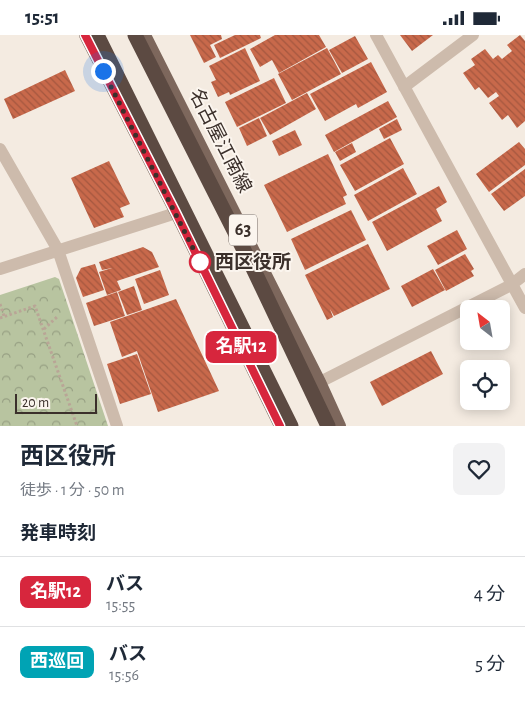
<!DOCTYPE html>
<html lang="ja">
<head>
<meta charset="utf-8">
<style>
  :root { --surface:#fff; --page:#f2f2f3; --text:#1f2937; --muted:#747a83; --line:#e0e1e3 }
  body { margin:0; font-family:"Alegreya Sans","Noto Sans JP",sans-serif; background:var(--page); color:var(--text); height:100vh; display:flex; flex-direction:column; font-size:19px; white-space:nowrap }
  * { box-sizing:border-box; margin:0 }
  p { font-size:16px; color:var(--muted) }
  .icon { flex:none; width:28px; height:28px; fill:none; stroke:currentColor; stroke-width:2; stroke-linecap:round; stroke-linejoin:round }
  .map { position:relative; height:391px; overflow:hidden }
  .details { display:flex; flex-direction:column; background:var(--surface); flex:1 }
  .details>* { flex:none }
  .badge { padding:0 10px; border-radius:8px; font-size:18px; line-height:32px }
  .needle { width:32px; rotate:329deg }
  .tools { position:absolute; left:460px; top:265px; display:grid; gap:10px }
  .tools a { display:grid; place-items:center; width:50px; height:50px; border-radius:8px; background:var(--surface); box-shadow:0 2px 12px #0003; font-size:25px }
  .scale { position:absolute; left:15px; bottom:12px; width:82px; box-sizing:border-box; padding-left:5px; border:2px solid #3b302b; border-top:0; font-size:14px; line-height:18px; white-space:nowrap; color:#3b302b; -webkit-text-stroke:4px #fbf5ee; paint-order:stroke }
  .you { position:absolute; width:25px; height:25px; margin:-12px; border:4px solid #fff; border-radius:50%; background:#1a73e8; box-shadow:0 0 0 8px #1a73e833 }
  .map>.badge { position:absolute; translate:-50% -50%; box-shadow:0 0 0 2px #fff }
  h2 { padding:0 20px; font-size:19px; line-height:45px }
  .round { display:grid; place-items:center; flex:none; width:52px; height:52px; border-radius:8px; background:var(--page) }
  .headline { display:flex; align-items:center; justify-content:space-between; height:85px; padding:0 20px }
  h1 { font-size:24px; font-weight:700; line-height:38px }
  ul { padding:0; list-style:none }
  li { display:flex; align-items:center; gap:15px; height:70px; padding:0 20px; border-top:1px solid var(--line) }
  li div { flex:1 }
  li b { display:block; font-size:19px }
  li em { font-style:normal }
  li .badge { min-width:55px; font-weight:700; text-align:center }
  .status { display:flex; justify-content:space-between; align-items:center; height:35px; padding:0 25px; background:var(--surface); direction:ltr }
  .status svg { height:14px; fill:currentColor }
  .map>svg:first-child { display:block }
  .park { fill:url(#park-crowns) }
  .building { fill:url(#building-back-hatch) }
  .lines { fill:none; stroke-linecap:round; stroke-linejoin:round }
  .path { stroke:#b9a596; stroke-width:3; stroke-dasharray:2.5 2.5; stroke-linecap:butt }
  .street { stroke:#cdbbac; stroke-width:12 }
  .primary { stroke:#7d675c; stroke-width:12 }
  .highway { stroke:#5c4a42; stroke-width:15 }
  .highway-bridge { stroke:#5c4a42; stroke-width:15 }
  .line-casing { stroke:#fff; stroke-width:11 }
  .line { stroke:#d7263d; stroke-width:8 }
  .walk { stroke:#3b302b; stroke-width:5; stroke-dasharray:0 9 }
  .stop-dot { fill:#fff; stroke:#d7263d; stroke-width:2.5 }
  .labels { text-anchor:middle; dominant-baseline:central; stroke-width:4; stroke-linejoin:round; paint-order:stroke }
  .shield { fill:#fbf5ee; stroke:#756b66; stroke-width:1 }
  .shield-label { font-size:18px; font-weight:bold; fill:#3b302b }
  .street-label { font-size:19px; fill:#3b302b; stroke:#fbf5ee }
  .stop-label { font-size:19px; font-weight:bold; fill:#3b302b; stroke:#fbf5ee; text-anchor:start }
</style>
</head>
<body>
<div class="status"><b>15:51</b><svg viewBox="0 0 49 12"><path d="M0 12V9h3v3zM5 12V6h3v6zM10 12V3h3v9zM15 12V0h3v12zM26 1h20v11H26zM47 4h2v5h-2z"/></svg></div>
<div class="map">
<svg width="525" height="391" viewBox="0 0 525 391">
  <defs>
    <pattern id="park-crowns" width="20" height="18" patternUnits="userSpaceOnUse" patternTransform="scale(1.25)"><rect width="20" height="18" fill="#b8c4a0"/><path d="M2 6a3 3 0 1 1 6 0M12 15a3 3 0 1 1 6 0" fill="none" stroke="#97a083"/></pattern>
    <pattern id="building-back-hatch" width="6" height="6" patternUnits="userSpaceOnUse" patternTransform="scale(1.25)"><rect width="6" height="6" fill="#c8694b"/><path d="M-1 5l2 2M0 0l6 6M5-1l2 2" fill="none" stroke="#a4573f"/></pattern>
  </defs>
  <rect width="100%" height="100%" fill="#f4ebe1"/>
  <!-- park -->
  <path class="park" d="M55,242L59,244L108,391H0V260Z"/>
  <!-- building -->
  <path class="building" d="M190,0H221L222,4L210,10L216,22L204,28Z
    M235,0H260L261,3L220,23L214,10Z
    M275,0H319L326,12L279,38L272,25L260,32L250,14Z
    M400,0H433L412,16Z
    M520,0L525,6V86L517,93L508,80L502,85L489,68L499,61L496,57L488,63L479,52L475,55L463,38L475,30L471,24L485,14L493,24L498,20L502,24L512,16L507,10Z
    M355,1L368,24L342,38L329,15Z
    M245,13L260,46L230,60L229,57L218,62L211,47L216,45L209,31Z
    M327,13L341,39L292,65L278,39Z
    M371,27L387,57L358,73L356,69L325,86L310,59Z
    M65,35L75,56L13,84L4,64Z
    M274,43L286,68L237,92L225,67Z
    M307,58L316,74L270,100L260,83Z
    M388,66L397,82L334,117L325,100Z
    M259,83L267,101L247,111L239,93Z
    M397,84L402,95L384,104L379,94Z
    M295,95L302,110L279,121L272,106Z
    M390,103L404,129L355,156L340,130Z
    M519,107L525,114V130L489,157L476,139Z
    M352,108L356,117L340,126L335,117Z
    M328,119L347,160L343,162L346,169L287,197L264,150Z
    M109,126L130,169L120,173L124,182L94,193L71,143Z
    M403,133L417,159L368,186L354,160Z
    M525,134V161L504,176L491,159Z
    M439,151L447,167L436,174L442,186L387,216L372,187Z
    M351,175L366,205L305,235L291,204Z
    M457,195L467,214L438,230L427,211Z
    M368,209L390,254L334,281L330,274L333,282L327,285L305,240Z
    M143,212L152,217L159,232L117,246L121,255L107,260L99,237L112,233L102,235L99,227Z
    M465,219L474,234L471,236L474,241L446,256L435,235Z
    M95,229L104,255L83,262L76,243L81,233Z
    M433,234L445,255L412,272L401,251Z
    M160,235L169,260L144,269L135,244Z
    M134,251L142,275L127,280L118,257Z
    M117,257L125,281L94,291L86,268Z
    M176,264L219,356L158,377L137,316L122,322L110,287Z
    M431,316L443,339L382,371L370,347Z
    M137,319L151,359L120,369L107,329Z"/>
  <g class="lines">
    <!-- path -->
    <path class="path" d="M0,269L4,281
      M0,283L35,271L77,391
      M44,294L58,281"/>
    <!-- street -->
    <path class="street" d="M376,0L525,273
      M404,52L473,0
      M0,114L58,215L117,391
      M0,234L176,178
      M320,347L511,250L525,239"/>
    <!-- primary -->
    <path class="primary" d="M85,0L176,178L280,391
      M145,0L320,347L340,391"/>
    <!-- highway -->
    <path class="highway" d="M135,0L251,229L328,391"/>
    <!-- highway-bridge -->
    <path class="highway-bridge" d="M97,0L291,391"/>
  </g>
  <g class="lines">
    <!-- line casing -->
    <g class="line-casing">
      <path id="line" d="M85,0L176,178L280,391"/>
    </g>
    <!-- line -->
    <use href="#line" class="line"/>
    <!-- walk -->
    <path class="walk" d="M103,36L202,231L200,227"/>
  </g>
  <!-- markers -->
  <circle class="stop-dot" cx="200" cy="227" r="10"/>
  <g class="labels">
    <!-- shield labels -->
    <rect class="shield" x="229" y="179.5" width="28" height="31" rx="4"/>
    <g class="shield-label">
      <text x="243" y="195">63</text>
    </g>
    <!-- street labels -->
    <g class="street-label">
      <text transform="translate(220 106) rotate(63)">名古屋江南線</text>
    </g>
    <!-- stop labels -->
    <g class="stop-label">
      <text x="215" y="227">西区役所</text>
    </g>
  </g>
</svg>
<div class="tools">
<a><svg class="needle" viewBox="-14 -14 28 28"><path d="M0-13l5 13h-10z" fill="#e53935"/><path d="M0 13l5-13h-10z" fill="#747a83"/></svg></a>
<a><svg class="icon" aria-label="locate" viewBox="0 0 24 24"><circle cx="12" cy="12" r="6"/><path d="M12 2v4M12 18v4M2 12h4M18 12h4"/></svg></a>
</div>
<div class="scale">20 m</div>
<div class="you" style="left:103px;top:36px"></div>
<b class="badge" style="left:241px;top:312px;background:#d7263d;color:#fff">名駅12</b>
</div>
<section class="details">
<div class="headline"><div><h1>西区役所</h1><p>徒歩 · 1 分 · 50 m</p></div><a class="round"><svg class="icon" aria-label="heart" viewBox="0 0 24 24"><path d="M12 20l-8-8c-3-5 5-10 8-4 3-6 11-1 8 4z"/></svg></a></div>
<h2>発車時刻</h2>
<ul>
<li><span class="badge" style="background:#d7263d;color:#fff">名駅12</span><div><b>バス</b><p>15:55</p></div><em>4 分</em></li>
<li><span class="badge" style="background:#00a3b4;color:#fff">西巡回</span><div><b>バス</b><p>15:56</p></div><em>5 分</em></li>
</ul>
</section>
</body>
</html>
